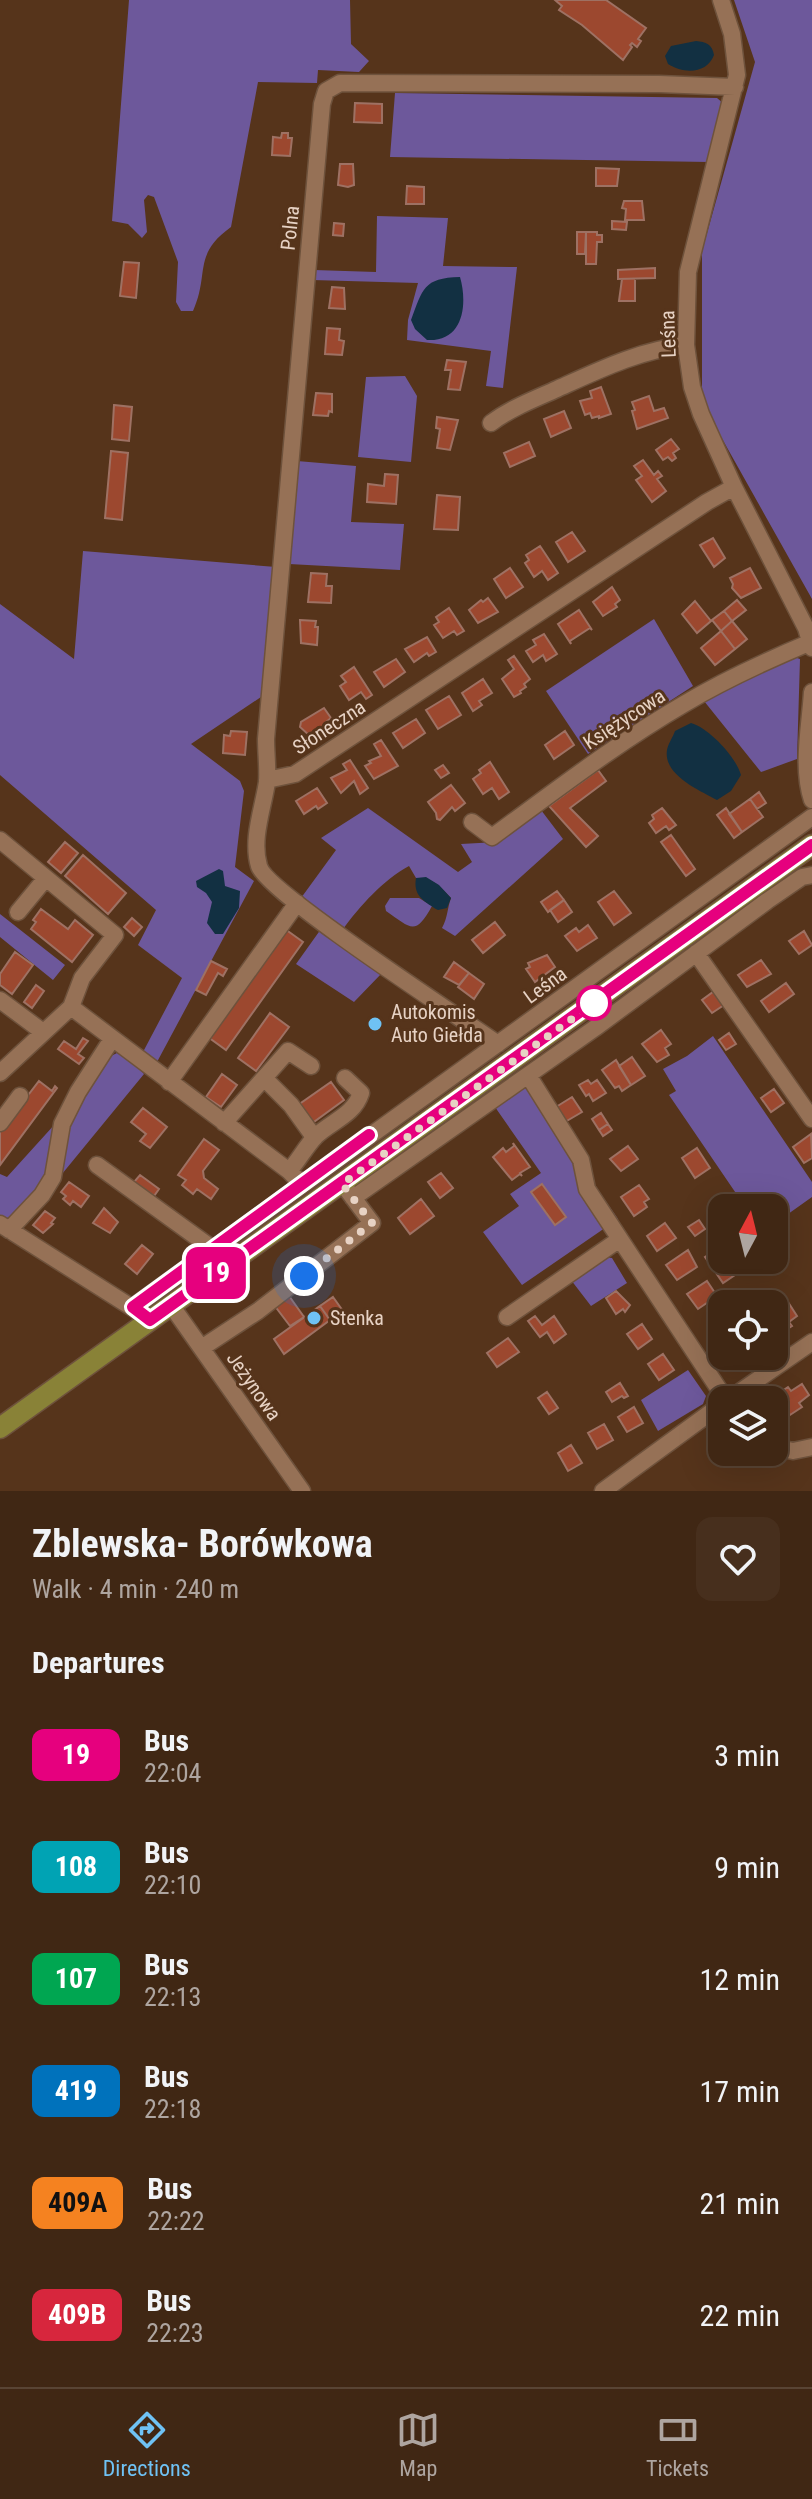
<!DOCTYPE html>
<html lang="en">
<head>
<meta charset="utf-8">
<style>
  :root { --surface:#402714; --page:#472f1d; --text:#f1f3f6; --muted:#aea5a0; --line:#594434; --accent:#6fc2f4 }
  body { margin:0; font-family:"Roboto Condensed",sans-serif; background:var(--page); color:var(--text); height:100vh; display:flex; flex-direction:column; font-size:30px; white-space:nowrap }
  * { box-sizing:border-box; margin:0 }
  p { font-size:26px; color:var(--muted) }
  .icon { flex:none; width:44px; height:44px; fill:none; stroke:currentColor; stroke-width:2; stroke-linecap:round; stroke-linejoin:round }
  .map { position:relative; height:1491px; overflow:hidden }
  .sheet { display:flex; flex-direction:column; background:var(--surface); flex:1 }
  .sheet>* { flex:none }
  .badge { padding:0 16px; border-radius:12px; font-size:28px; line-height:52px }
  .needle { width:52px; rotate:7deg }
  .fabs { position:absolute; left:708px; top:1194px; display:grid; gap:16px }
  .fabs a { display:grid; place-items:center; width:80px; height:80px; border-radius:16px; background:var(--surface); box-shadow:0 8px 32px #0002,0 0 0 2px var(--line); font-size:40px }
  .you { position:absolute; width:40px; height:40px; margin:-20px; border:6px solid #fff; border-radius:50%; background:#1a73e8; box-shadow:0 0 0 12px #1a73e833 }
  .map>.badge { position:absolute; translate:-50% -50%; box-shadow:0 0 0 4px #fff }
  h2 { padding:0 32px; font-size:30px; line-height:72px }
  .round { display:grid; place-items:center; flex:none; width:84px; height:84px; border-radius:16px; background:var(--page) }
  .overview { display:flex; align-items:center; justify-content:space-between; height:136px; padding:0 32px }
  h1 { font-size:38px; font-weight:700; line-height:60px }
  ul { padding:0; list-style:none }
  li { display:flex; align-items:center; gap:24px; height:112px; padding:0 32px }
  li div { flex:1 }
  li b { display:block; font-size:30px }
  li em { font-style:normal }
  li .badge { min-width:88px; font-weight:700; text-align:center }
  .menu { display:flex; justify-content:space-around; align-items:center; height:112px; border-top:2px solid var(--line); background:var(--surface); font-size:22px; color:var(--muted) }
  .menu a { display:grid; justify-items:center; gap:4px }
  .menu .active { color:var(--accent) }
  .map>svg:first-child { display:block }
  .green { fill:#6d589b }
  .water { fill:#123042 }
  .building { fill:#9c482f; stroke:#9e7163; stroke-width:2 }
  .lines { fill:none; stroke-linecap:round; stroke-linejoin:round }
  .minor-casing { stroke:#6e523c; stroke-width:19 }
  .major-casing { stroke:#6e523c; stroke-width:23 }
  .minor { stroke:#967156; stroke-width:16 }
  .major { stroke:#898237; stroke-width:20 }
  .line-casing { stroke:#fff; stroke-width:18 }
  .line { stroke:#e6007e; stroke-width:12 }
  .walk { stroke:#e7d2c4; stroke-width:8; stroke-dasharray:0 14.4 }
  .stop-dot { fill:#fff; stroke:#e6007e; stroke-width:4 }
  .poi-dot { fill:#6fc2f4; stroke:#56341b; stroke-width:3 }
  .labels { text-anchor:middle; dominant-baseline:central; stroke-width:6; stroke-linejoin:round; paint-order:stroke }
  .street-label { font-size:20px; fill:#e7d2c4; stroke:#56341b }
  .poi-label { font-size:20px; fill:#e7d2c4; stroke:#56341b; text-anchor:start }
</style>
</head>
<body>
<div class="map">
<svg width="812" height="1491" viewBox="0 0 812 1491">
  <rect width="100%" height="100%" fill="#56341b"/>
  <!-- green -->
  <path class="green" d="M129,0H350L351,44L369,61L359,72L318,70L317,83L258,82L231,227C192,255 210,273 193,311H181L176,302L178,262L154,197L148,195L144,200L147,232L142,238L128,224L112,221Z
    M734,0H812V599L702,403V251L755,62Z
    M395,93L717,98L724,104L709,162L390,157Z
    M377,216L448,218L443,266L517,267L503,388L486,386L491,351L407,340L408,320L418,283L312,280L314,270L376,272Z
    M405,376L417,396L411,462L358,457L366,377Z
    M297,461L356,466L351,522L404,524L400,570L289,564Z
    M83,551L276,567L261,697L191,744L240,781L244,791L235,867L254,881L157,1062L143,1052L182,978L138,945L156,910L0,775V604L74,659Z
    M654,619L693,686L588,754L546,691Z
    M794,657L800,659L797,759L761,772L704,701Z
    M368,808L458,872L472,862L461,844L497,842L541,810L563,839L455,936L442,928C448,917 447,909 451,898C441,887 432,877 416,878L409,866C383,880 360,906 343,929L301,898L336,850L321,838Z
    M390,898H419L432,906C415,937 411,928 386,911L385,906Z
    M0,914L65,965L53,980L0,937Z
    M321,929L382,973L354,1002L296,964Z
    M713,1036L812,1182V1197L774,1224V1208H746L669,1095L676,1091L663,1069L687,1056Z
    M117,1053L133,1062L144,1074L62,1174L48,1168C42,1189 24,1211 5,1221L0,1217V1174L7,1177L55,1124L105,1059Z
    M526,1085L618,1219L522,1285L483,1232L519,1206L510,1194L541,1173L495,1107Z
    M604,1257L612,1258L627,1283L591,1306L571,1280Z
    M688,1370L706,1396L703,1404L658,1431L641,1400Z"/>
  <!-- water -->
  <path class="water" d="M696,41C706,42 712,44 714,55C707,74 684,74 668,64L665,56L671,46Z
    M460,277C468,305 463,342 427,340L415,329L411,320C423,289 423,278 460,277Z
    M691,723C709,728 736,757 741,775L731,791L717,800C699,790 663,775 667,750C668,744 673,737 675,731Z
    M219,869L223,871L225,886L240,891L239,908L223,934H215L207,923L212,902L206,893L197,887L196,881Z
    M426,877L439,885L451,898L447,908L438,910C423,901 413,895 416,878Z"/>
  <!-- building -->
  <path class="building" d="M555,0H606L646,28L638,39L641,41L637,47L632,43L630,45L632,47L623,60L582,25L559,10L562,6Z
    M355,103L382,104V123L354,122Z
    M282,133H288V138H292L290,156L272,155L273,137L281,138Z
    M340,164H353L354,185L348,187L338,185Z
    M596,168L619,169L617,186H596Z
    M407,186L424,187V204H406Z
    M624,201H642L644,220H625L626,209L622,208Z
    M612,221L627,222L626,230L612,229Z
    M334,223L344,224L343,236L333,235Z
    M577,232H586L585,254H577Z
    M586,232H597V235H602V242H597L596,264H586Z
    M124,262L139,263L136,298L120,296Z
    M655,268V278L618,279V270Z
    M622,279H635V301H619Z
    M332,287L344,288L345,309L329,308Z
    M327,328L340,329L339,340L344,341L342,355L325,354Z
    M447,360L466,362L460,390L448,389L451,370H445Z
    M601,387L611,414L599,418V416L592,418L590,413L585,415L580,401L592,398L590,391Z
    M316,393L332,394V412L329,411L328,416L313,415Z
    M649,396L654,411L664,408L668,418L637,429L632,411L635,410L632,402Z
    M114,405L132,407L129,441L112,439Z
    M564,411L571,428L551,437L544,419Z
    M437,417L458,420L450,450L437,448L440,429L436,428Z
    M671,439L679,449L673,453L676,458L672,461L668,457L663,460L656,450Z
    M529,442L535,456L510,467L504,453Z
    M111,451L128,453L122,520L105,518Z
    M643,460L654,475L658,471L662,476L657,479L666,491L652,502L636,480L642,476L634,466Z
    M385,474L398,475L396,504L367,502L368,484L384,486Z
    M437,495L460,497L458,530L434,529Z
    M572,532L585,551L568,562L556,542Z
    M713,538L725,558L714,567L700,545Z
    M540,546L558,573L548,580L542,571L534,577L525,563L529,560L526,555Z
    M510,568L523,587L506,598L494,579Z
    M750,568L761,588L741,598L732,588L733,584L730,578Z
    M311,573L327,574L326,586H332L331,603L308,602Z
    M612,587L620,600L615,604L617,607L603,616L593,602Z
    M488,598L498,612L478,623L469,610L481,600L483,602Z
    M737,600L746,610L732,621L724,611Z
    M695,601L711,621L697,633L682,614Z
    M449,608L464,631L457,635L454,631L443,638L434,625L439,622L436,617Z
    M579,610L592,630L590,628L570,641L571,644L558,624Z
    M724,611L732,621L721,631L712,620Z
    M300,620L316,621L315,627H318L317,645L301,643Z
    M732,621L747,639L735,649L721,631Z
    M721,631L735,649L715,665L701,648Z
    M544,634L557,654L546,661L543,655L533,662L526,651L536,645L533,640Z
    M427,637L436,652L429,656L427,653L414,662L405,649Z
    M514,656L530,679L524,684L526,687L520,691L521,693L514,697L502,679L514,669L508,660Z
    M396,659L405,672L384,687L374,672Z
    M354,667L372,695L366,699L361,692L349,700L340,686L346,682L341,676Z
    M483,679L492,693L479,701L482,705L473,711L462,693Z
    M449,696L461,715L438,729L426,710Z
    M324,708L331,718L326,722L328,724L310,736L300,727L301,722Z
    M416,719L425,733L403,748L393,733Z
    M231,731L247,732L245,755L223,753L224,735L230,736Z
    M565,731L574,745L554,759L545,745Z
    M381,740L398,766L374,779L365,766L371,763L369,761L381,756L374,744Z
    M350,760L368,788L360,794L354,781L341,793L331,778L347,770L343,764Z
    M490,762L509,792L499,799L492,788L483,794L473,779L481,773L479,770Z
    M443,765L449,773L441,778L435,770Z
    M598,770L606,781L570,808L598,836L586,847L549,806Z
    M451,785L465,803L455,811L452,807L440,820L437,819L436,813L428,802Z
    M317,788L327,803L318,809L316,806L304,814L296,801Z
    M759,792L766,803L757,809L750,799Z
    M750,799L763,817L742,832L729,814Z
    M662,808L676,825L669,830L666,826L656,833L649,823L654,819L652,815Z
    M726,808L742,832L734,838L717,815Z
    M671,835L695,869L686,876L661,842Z
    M65,842L78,853L61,873L48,862Z
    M83,855L126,893L108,914L65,876Z
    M557,891L564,900L548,912L541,902Z
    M614,891L631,913L614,925L598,902Z
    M564,900L572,912L558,922L550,910Z
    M41,909L68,929L75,920L93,935L72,962L31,929L36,922L33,920Z
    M132,918L142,927L134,936L124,927Z
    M495,922L505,935L483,953L472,940Z
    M588,925L597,938L577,951L565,936L576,928L579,932Z
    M285,929L303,942L226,1050L208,1037Z
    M804,931L812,945L799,954L789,941Z
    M15,952L33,965L12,994L0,985V974Z
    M547,955L555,967L535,982L526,969L530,967L528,963Z
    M761,960L771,974L747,987L738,975Z
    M211,961L227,969L223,976L218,973L206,995L196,990Z
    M454,962L469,973L459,985L444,977Z
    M469,973L484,984L474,999L458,987Z
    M786,983L794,994L769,1012L761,1001Z
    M36,985L44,991L32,1008L24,1002Z
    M717,989L727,1003L712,1013L702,1000Z
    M270,1013L289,1027L256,1071L238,1058Z
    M661,1030L671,1044L665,1048L669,1055L657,1062L642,1044Z
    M729,1033L736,1044L726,1050L719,1040Z
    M83,1038L88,1041L78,1054L84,1058L79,1064L58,1049L64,1041L76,1049Z
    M632,1057L645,1076L631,1085L619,1066Z
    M616,1060L631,1085L622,1091L619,1086L615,1088L602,1070Z
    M222,1074L237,1085L221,1107L206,1097Z
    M588,1080L591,1084L597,1080L606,1093L593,1101L589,1094L586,1096L579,1085Z
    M39,1081L52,1091L55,1086L57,1088L0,1165V1132Z
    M331,1082L344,1100L311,1124L298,1105Z
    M774,1089L784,1103L771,1112L761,1098Z
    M572,1097L582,1112L565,1122L556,1107Z
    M143,1108L167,1127L150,1148L140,1141L146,1134L131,1122Z
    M601,1113L608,1124L599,1130L592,1119Z
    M608,1124L612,1130L603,1136L599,1130Z
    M811,1134L812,1158L804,1163L793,1147Z
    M204,1139L219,1150L203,1171L204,1178L218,1189L211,1199L197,1189L193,1194L182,1185L186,1180L178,1175Z
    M513,1143L530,1167L520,1173L522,1176L520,1174L512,1180L493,1157L503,1148L506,1152L514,1146Z
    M628,1146L638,1159L621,1171L610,1159Z
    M697,1148L710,1168L695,1178L682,1158Z
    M441,1173L453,1188L440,1198L428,1182Z
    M140,1175L159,1189L154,1196L134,1182Z
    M69,1182L89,1196L81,1207L73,1201L70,1205L63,1199L66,1196L61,1192Z
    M542,1184L566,1217L555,1225L531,1192Z
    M639,1185L649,1199L644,1202L647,1207L634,1216L621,1197Z
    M421,1199L434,1216L410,1234L398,1218Z
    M104,1208L118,1222L110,1233L93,1223Z
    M45,1211L55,1218L51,1223L53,1224L43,1233L33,1225Z
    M699,1220L705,1229L695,1236L688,1227Z
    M665,1223L676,1238L657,1251L647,1236Z
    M142,1245L153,1254L137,1274L125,1264Z
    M717,1249L722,1260L712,1267L705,1257Z
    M688,1250L697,1267L677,1280L666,1265Z
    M722,1260H725L735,1275L723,1283L712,1267Z
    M707,1281L717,1296L698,1309L687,1294Z
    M282,1286L304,1317L290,1326L268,1297Z
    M616,1291L630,1305L625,1312L623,1309L616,1314L606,1298Z
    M333,1297L343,1311L330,1320L320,1306Z
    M788,1302L797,1316L789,1322L792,1326L786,1330L783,1326L779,1328L774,1320V1312Z
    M320,1306L330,1320L284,1354L274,1339Z
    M535,1316L542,1325L554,1316L566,1334L554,1343L547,1332L540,1337L528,1321Z
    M642,1324L652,1339L638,1349L627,1334Z
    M508,1338L519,1352L497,1367L487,1353Z
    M663,1354L674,1370L659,1380L648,1364Z
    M620,1383L628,1396L624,1398L622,1396L612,1402L606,1392Z
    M802,1384L809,1395L799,1403L802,1407L790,1415L776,1395L788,1387L791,1391Z
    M547,1392L558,1408L549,1414L538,1398Z
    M634,1407L643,1423L627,1432L618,1417Z
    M604,1424L613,1440L597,1449L588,1433Z
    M571,1445L582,1463L568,1471L558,1453Z"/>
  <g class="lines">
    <!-- minor casing -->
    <g class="minor-casing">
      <path id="minor" d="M721,0L732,34L737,75L688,272L686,345L692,387L701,414L734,487L806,628L812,648
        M491,423C511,408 535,399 557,389C599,370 640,350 686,345
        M812,692C810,725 801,767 812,800
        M267,780L295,774L707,502L734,487
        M472,822L492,837C555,791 617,743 684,704C724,680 768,660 811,642
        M0,840L115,935L82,978L71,1007L0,1073
        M18,912L46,878
        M696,953L812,1119
        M0,1000L43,1032
        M71,1007L289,1171L302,1184
        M498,1044C464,1020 266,892 259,866C251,839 263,809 267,782C268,768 266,753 266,739L322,104L326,91L340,83L659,84L735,87
        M528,1075L581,1160L587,1189L726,1400
        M264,1078L291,1105L314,1137
        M169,1082L297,903
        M0,1123L20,1096
        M224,1123L288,1051L311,1066
        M97,1165L213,1249
        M289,1171C299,1160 306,1146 316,1136C332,1121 354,1115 361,1093L345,1078
        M353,1198L595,1028L767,901L802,877L812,875
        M0,1224L139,1312
        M9,1230L42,1195L53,1177L62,1124L78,1092L112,1039
        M171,1305L302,1491
        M133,1307L812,817
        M507,1317L620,1239
        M203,1347L258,1311L372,1223L348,1191
        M728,1400L812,1342
        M774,1447L793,1451L812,1447
        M603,1491L722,1404"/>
    </g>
    <!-- major casing -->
    <g class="major-casing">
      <path id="major" d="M0,1428L812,845"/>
    </g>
    <!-- minor -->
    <use href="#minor" class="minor"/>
    <!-- major -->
    <use href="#major" class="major"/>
  </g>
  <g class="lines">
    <!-- line casing -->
    <g class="line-casing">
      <path id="line" d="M369,1135L133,1307L150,1320L812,845"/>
    </g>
    <!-- line -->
    <use href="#line" class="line"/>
    <!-- walk -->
    <path class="walk" d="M304,1276L372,1223L342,1184L594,1003"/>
  </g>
  <!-- markers -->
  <circle class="stop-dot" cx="594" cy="1003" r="16"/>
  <g class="poi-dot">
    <circle cx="375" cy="1024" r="8"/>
    <circle cx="314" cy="1318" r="8"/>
  </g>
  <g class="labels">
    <!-- street labels -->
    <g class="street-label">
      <text transform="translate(290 228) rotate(-84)">Polna</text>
      <text transform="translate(668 334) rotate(-92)">Leśna</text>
      <text transform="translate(624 719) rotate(-33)">Księżycowa</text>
      <text transform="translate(329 727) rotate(-33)">Słoneczna</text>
      <text transform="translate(545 985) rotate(-36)">Leśna</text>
      <text transform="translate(254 1386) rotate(55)">Jeżynowa</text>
    </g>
    <!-- poi labels -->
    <g class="poi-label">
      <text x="391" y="1012">Autokomis<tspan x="391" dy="23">Auto Giełda</tspan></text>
      <text x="330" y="1318">Stenka</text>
    </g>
  </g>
</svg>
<div class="fabs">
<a><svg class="needle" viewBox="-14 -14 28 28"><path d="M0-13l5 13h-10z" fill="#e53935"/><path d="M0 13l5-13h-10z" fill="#aea5a0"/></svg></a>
<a><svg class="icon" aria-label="locate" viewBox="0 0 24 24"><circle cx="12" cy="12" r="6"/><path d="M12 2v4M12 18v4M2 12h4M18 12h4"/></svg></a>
<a><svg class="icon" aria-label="layers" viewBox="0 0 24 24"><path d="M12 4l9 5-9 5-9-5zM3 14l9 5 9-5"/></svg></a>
</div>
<div class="you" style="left:304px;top:1276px"></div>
<b class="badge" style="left:216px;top:1273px;background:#e6007e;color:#fff">19</b>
</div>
<section class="sheet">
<div class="overview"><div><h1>Zblewska- Borówkowa</h1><p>Walk · 4 min · 240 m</p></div><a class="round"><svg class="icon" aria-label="heart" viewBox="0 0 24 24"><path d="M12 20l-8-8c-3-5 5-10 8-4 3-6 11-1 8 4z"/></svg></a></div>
<h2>Departures</h2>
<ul>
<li><span class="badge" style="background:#e6007e;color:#fff">19</span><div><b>Bus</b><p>22:04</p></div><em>3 min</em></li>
<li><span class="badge" style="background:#00a3b4;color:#fff">108</span><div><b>Bus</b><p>22:10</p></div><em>9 min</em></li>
<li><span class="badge" style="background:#00a651;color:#fff">107</span><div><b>Bus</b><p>22:13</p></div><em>12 min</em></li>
<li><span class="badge" style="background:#0072bc;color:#fff">419</span><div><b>Bus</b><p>22:18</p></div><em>17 min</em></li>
<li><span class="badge" style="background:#f58220;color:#111">409A</span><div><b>Bus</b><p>22:22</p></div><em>21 min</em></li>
<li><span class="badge" style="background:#d7263d;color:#fff">409B</span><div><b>Bus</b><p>22:23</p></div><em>22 min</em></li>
</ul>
</section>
<nav class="menu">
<a class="active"><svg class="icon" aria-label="directions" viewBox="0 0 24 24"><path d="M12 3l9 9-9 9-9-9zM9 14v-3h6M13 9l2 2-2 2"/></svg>Directions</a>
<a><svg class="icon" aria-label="map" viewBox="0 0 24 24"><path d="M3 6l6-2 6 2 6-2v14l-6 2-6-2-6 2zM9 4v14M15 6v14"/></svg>Map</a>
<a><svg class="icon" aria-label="tickets" viewBox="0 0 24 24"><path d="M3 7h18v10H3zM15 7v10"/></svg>Tickets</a>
</nav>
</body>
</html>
